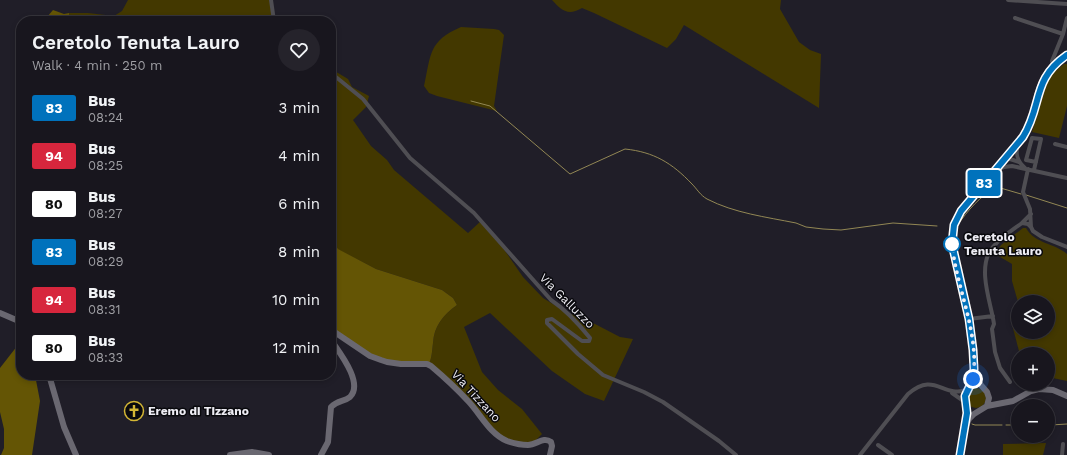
<!DOCTYPE html>
<html lang="en">
<head>
<meta charset="utf-8">
<style>
  :root { --surface:#18161e; --page:#25232b; --text:#f1f3f6; --muted:#9f9fa4; --line:#36353c }
  body { margin:0; font-family:"Work Sans",sans-serif; background:var(--page); color:var(--text); height:100vh; display:flex; flex-direction:column; font-size:15px; white-space:nowrap }
  * { box-sizing:border-box; margin:0 }
  p { font-size:13px; color:var(--muted) }
  .icon { flex:none; width:22px; height:22px; fill:none; stroke:currentColor; stroke-width:2; stroke-linecap:round; stroke-linejoin:round }
  .map { position:relative; flex:1; overflow:hidden }
  .side { position:absolute; left:16px; top:16px; width:320px; height:364px; display:flex; flex-direction:column; background:var(--surface); border-radius:16px; box-shadow:0 2px 6px #0003,0 0 0 1px var(--line) }
  .side>* { flex:none }
  .badge { padding:0 8px; border-radius:3px; font-size:14px; line-height:26px }
  .controls { position:absolute; left:1011px; top:295px; display:grid; gap:8px }
  .controls a { display:grid; place-items:center; width:44px; height:44px; border-radius:50%; background:var(--surface); box-shadow:0 2px 6px #0003,0 0 0 1px var(--line); font-size:20px }
  .you { position:absolute; width:20px; height:20px; margin:-10px; border:3px solid #fff; border-radius:50%; background:#1a73e8; box-shadow:0 0 0 6px #1a73e833 }
  .map>.badge { position:absolute; translate:-50% -50%; box-shadow:0 0 0 2px #fff }
  .round { display:grid; place-items:center; flex:none; width:42px; height:42px; border-radius:21px; background:var(--page) }
  .head { display:flex; align-items:center; justify-content:space-between; height:68px; padding:0 16px }
  h1 { font-size:19px; font-weight:600; line-height:30px }
  ul { padding:0; list-style:none }
  li { display:flex; align-items:center; gap:12px; height:48px; padding:0 16px }
  li div { flex:1 }
  li b { display:block; font-size:15px }
  li em { font-style:normal }
  li .badge { min-width:44px; font-weight:700; text-align:center }
  .map>svg:first-child { display:block }
  .green { fill:#433800 }
  .forest { fill:#645505 }
  .lines { fill:none; stroke-linecap:round; stroke-linejoin:round }
  .stream { stroke:#928754; stroke-width:1 }
  .street { stroke:#4f4e53; stroke-width:4 }
  .secondary { stroke:#6a6871; stroke-width:6 }
  .line-casing { stroke:#fff; stroke-width:9 }
  .line { stroke:#0072bc; stroke-width:6 }
  .walk { stroke:#eeedf4; stroke-width:4; stroke-dasharray:0 7.2 }
  .stop-dot { fill:#fff; stroke:#0072bc; stroke-width:2 }
  .labels { text-anchor:middle; dominant-baseline:central; stroke-width:3; stroke-linejoin:round; paint-order:stroke }
  .stop-label { font-size:12px; font-weight:bold; fill:#eeedf4; stroke:#09090d; text-anchor:start }
  .street-label { font-size:12px; fill:#eeedf4; stroke:#09090d }
  .poi-label { font-size:12px; font-weight:bold; fill:#eeedf4; stroke:#09090d; text-anchor:start }
</style>
</head>
<body>
<div class="map">
<svg width="1067" height="455" viewBox="0 0 1067 455">
  <rect width="100%" height="100%" fill="#201e28"/>
  <!-- green -->
  <path class="green" d="M128,0H271L274,21H69V13H88L114,16L122,11Z
    M552,0H781L780,9L799,42L810,50L821,54L819,108L684,25L676,39L667,48L594,13L582,8C568,16 562,11 552,0Z
    M461,27L494,29L499,30L504,35L494,106L497,111L437,96L429,93L424,86C431,55 428,41 461,27Z
    M1064,64H1067V106L1059,138L1032,132L1048,80L1053,73Z
    M331,68L333,70L348,79L352,87L369,96L366,107L353,120L371,146L387,160L394,170L468,233L481,221L501,245L523,277L543,298L566,312L595,324L620,337L633,339L604,401L585,394L552,371L490,313L464,327L482,372L498,390L522,409L542,434L535,441L523,444L503,438L429,364C432,357 432,351 433,343C434,326 443,315 457,305L453,298L442,290L376,269L337,249L331,239Z
    M1023,228H1026C1035,244 1055,243 1067,254V381L1048,377V354H1021L1019,351L1010,317H1018V332H1048V302H1018L1012,281V264L995,254L1001,245Z
    M966 398a10 10 0 1 1 20 0a10 10 0 1 1-20 0Z
    M1046,443L1043,455H1003V444Z"/>
  <!-- forest -->
  <path class="forest" d="M53,10L64,14L69,13V21H46L47,17Z
    M331,239L338,249L376,269L442,290L453,298L457,305C443,315 434,326 433,343C432,351 432,357 429,364L372,359L331,331Z
    M21,341V375H35L40,401L32,455H1L4,448V429L0,412V368Z"/>
  <g class="lines">
    <!-- stream -->
    <path class="stream" d="M471,101L490,106L570,174L625,149C654,152 672,163 692,184C697,189 700,195 707,199C734,213 766,217 796,223L806,227L823,229L841,230L893,223L937,226
      M1026,195L1067,208
      M957,226C968,210 980,196 997,187L1021,194
      M972,424L975,425H1002
      M1006,425H1018
      M1051,425L1067,424"/>
    <!-- street -->
    <path class="street" d="M271,0L274,21
      M1008,0L1067,4
      M1015,18L1063,34
      M1054,66L1052,61L1063,34L1067,18
      M331,73L363,99L410,158L474,213L551,300C566,310 578,323 590,338L589,341H582L552,319L547,320V323L578,354L603,375L644,392L663,402L719,441L736,455
      M1018,144C1015,154 1017,161 1025,168
      M1055,144L1067,147
      M1005,159H1010L1019,162
      M1028,169L1023,192L1030,209L1031,227L1033,231L1042,237L1067,247
      M1034,170L1041,139L1032,138L1026,160L1036,162
      M996,171L1004,167L1012,166L1067,178
      M1031,214L1022,223L1028,224L1031,227
      M969,319L993,316
      M1010,382L1000,368L995,352L992,329L994,324C991,303 978,271 990,251C997,240 1011,231 1022,223
      M952,393L965,402
      M878,445L892,455
      M860,455L908,394C935,371 942,398 967,390
      M1062,455L1063,444"/>
    <!-- secondary -->
    <path class="secondary" d="M0,313L21,322
      M331,333L333,331L370,356L381,360L387,362L401,364H427L431,366C444,377 457,389 469,402C481,415 490,434 507,441C513,443 522,445 528,445C537,445 543,436 551,442L552,446L550,455
      M49,375L64,427L76,455
      M987,406L1013,401L1031,391L1039,389L1053,390L1067,396
      M965,428L969,419L974,414L987,406L989,398L987,392L980,384L975,375L969,319L953,251L952,238L954,225L961,211L1023,137C1036,116 1034,88 1050,69C1055,64 1061,59 1067,55
      M230,455L252,452L269,455
      M321,455L328,442L331,407C338,400 344,402 350,397C364,383 339,352 331,340
      M960,455L967,413L965,396L971,384L974,371"/>
  </g>
  <g class="lines">
    <!-- line casing -->
    <g class="line-casing">
      <path id="line" d="M960,455L967,413L965,396L973,379L974,369L973,350L969,319L952,244L954,225L961,211L1023,137C1043,105 1031,80 1067,55"/>
    </g>
    <!-- line -->
    <use href="#line" class="line"/>
    <!-- walk -->
    <path class="walk" d="M952,244C956,288 980,333 973,379"/>
  </g>
  <!-- icons -->
  <defs>
    <g id="church-ring" transform="scale(1)"><circle r="9.5" fill="#09090d" stroke="#d3b635" stroke-width="1.5"/><path d="M-1.2-6h2.4v3.5h3.3v2.4h-3.3V6h-2.4V-.1h-3.3v-2.4h3.3Z" fill="#d3b635"/></g>
  </defs>
  <g fill-rule="evenodd">
    <use href="#church-ring" x="134" y="411"/>
  </g>
  <!-- markers -->
  <circle class="stop-dot" cx="952" cy="244" r="8"/>
  <g class="labels">
    <!-- stop labels -->
    <g class="stop-label">
      <text x="964" y="237">Ceretolo<tspan x="964" dy="14">Tenuta Lauro</tspan></text>
    </g>
    <!-- street labels -->
    <g class="street-label">
      <text transform="translate(567 301) rotate(45)">Via Galluzzo</text>
      <text transform="translate(476 396) rotate(47)">Via Tizzano</text>
    </g>
    <!-- poi labels -->
    <g class="poi-label">
      <text x="148" y="411">Eremo di Tizzano</text>
    </g>
  </g>
</svg>
<div class="controls">
<a><svg class="icon" aria-label="layers" viewBox="0 0 24 24"><path d="M12 4l9 5-9 5-9-5zM3 14l9 5 9-5"/></svg></a>
<a>+</a>
<a>−</a>
</div>
<div class="you" style="left:973px;top:379px"></div>
<b class="badge" style="left:984px;top:183px;background:#0072bc;color:#fff">83</b>
<section class="side">
<div class="head"><div><h1>Ceretolo Tenuta Lauro</h1><p>Walk · 4 min · 250 m</p></div><a class="round"><svg class="icon" aria-label="heart" viewBox="0 0 24 24"><path d="M12 20l-8-8c-3-5 5-10 8-4 3-6 11-1 8 4z"/></svg></a></div>
<ul>
<li><span class="badge" style="background:#0072bc;color:#fff">83</span><div><b>Bus</b><p>08:24</p></div><em>3 min</em></li>
<li><span class="badge" style="background:#d7263d;color:#fff">94</span><div><b>Bus</b><p>08:25</p></div><em>4 min</em></li>
<li><span class="badge" style="background:#fff;color:#111">80</span><div><b>Bus</b><p>08:27</p></div><em>6 min</em></li>
<li><span class="badge" style="background:#0072bc;color:#fff">83</span><div><b>Bus</b><p>08:29</p></div><em>8 min</em></li>
<li><span class="badge" style="background:#d7263d;color:#fff">94</span><div><b>Bus</b><p>08:31</p></div><em>10 min</em></li>
<li><span class="badge" style="background:#fff;color:#111">80</span><div><b>Bus</b><p>08:33</p></div><em>12 min</em></li>
</ul>
</section>
</div>
</body>
</html>
